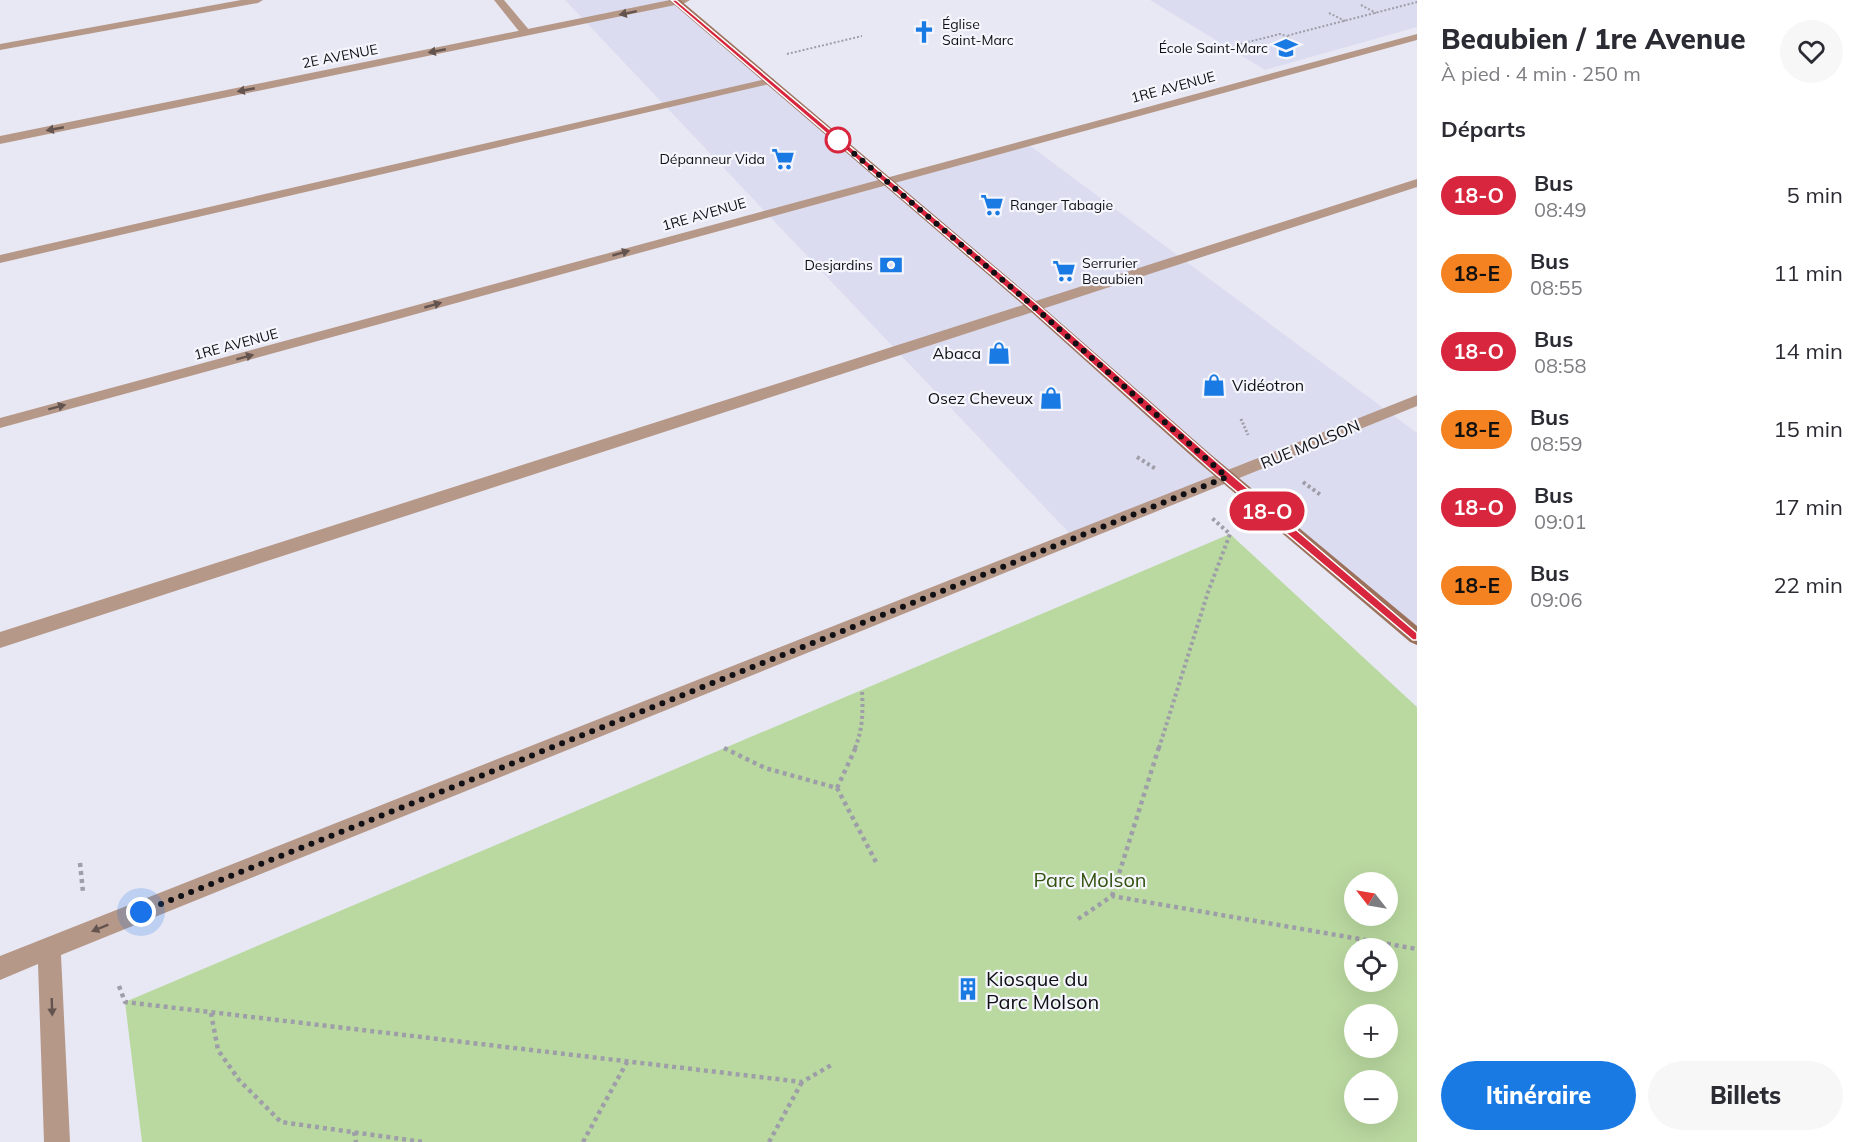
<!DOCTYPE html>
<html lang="fr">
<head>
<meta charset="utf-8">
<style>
  :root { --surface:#fff; --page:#f7f7f7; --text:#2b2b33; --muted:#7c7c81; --accent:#1a7ae3 }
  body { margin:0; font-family:Mulish,sans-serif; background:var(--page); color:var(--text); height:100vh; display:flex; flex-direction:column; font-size:22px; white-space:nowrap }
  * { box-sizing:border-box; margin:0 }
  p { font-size:20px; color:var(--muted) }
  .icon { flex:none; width:33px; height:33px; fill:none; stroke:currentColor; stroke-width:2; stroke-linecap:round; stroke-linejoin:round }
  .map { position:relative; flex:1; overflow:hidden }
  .sheet { display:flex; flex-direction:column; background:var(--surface); width:450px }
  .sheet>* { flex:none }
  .badge { padding:0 12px; border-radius:20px; font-size:21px; line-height:39px }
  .needle { width:39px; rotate:301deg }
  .fabs { position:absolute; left:1344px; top:872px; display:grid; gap:12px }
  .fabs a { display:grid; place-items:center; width:54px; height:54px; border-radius:50%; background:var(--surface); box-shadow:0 6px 24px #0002; font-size:30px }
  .you { position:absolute; width:30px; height:30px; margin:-15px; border:4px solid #fff; border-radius:50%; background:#1a73e8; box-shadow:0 0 0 9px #1a73e833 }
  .map>.badge { position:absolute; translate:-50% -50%; box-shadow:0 0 0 3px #fff }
  h2 { padding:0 24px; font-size:22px; line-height:54px }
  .round { display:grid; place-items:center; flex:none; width:63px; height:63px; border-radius:32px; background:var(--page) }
  .summary { display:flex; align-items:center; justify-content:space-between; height:102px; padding:0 24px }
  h1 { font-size:28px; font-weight:800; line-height:45px }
  .cta { display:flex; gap:12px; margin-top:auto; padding:12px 24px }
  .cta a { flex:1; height:69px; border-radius:36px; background:var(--accent); color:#fff; font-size:24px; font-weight:800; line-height:69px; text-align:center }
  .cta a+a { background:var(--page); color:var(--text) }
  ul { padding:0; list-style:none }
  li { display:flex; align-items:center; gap:18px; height:78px; padding:0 24px }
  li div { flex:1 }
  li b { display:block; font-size:22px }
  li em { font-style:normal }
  li .badge { min-width:66px; font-weight:700; text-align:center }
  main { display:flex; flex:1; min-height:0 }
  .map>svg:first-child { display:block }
  .built { fill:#dbdcef }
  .green { fill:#bad9a0; fill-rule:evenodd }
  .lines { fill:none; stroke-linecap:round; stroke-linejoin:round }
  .path-far3 { stroke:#9e9ea8; stroke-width:2; stroke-dasharray:2 2; stroke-linecap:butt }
  .path-far2 { stroke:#9e9ea8; stroke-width:3; stroke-dasharray:2 2; stroke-linecap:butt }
  .path-far1 { stroke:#9e9ea8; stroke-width:4; stroke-dasharray:3 3; stroke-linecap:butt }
  .path { stroke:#9e9ea8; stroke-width:4.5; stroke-dasharray:4 4; stroke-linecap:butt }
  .lane { fill:#b69889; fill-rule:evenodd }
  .street { fill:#b69889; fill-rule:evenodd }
  .secondary { fill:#9b715b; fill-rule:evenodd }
  .oneway { fill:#64544f }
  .line { fill:#d7263d; stroke:#fff; stroke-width:1.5 }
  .walk { stroke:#111115; stroke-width:6; stroke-dasharray:0 10.8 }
  .stop-dot { fill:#fff; stroke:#d7263d; stroke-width:3 }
  .labels { text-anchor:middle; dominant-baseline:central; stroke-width:4.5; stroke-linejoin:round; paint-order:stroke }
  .far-poi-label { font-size:14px; fill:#111115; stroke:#f5f6fd; text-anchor:start }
  .far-street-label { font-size:14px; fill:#111115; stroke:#f5f6fd }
  .poi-label { font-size:16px; fill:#111115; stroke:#f5f6fd; text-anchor:end }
  .street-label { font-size:16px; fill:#111115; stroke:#f5f6fd }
  .near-park-label { font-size:20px; fill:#335210; stroke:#f5f6fd }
  .near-poi-label { font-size:20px; fill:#111115; stroke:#f5f6fd; text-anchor:start }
</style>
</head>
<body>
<main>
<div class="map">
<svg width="1417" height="1142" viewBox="0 0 1417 1142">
  <rect width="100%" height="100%" fill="#e8e8f4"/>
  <!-- built -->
  <path class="built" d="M565,0H685L677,2L886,180L1025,142L1417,433V638L1227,477L1070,534Z
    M1150,0H1417V27L1265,70Z"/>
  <!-- green -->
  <path class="green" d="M1230,534L1417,707V1142H142L125,1002ZM1354,882H1388V915H1354ZM1354,948H1388V981H1354ZM1354,1014H1388V1047H1354ZM1354,1080H1388V1113H1354Z"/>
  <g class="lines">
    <!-- path-far3 -->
    <path class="path-far3" d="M1361,5L1376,13
      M1329,13L1345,21
      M1291,40L1286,36L1417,2
      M1240,44L1280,34L1286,36
      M787,54L862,36"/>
    <!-- path-far2 -->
    <path class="path-far2" d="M1241,419L1248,435"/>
    <!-- path-far1 -->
    <path class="path-far1" d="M1137,457L1156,469
      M1303,482L1322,496
      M855,748C863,729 863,710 862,690
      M1159,748L1208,592L1230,534L1212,518"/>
    <!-- path -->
    <path class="path" d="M724,748L765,768L837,788L877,864
      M837,788L856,747
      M80,863L83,892
      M1112,896L1159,747
      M1078,919L1112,896L1417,949
      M119,986L125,1002L802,1082L833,1064
      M211,1013L218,1050L239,1080L281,1122L423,1142
      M354,1132L356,1142
      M583,1142L627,1062
      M769,1142L802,1082"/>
    <!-- lane -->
    <path class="lane" d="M241,0H263L258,3L0,50V44Z
      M494,0H504L530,31V35H522Z
      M770,78L774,79V83L0,263V255Z
      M1417,179V187L0,648V632Z"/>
    <!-- street -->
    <path class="street" d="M670,0H690L685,3L0,144V136Z
      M1417,34V40L0,428V418Z
      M1417,395V406L61,955L70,1142H44L38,964L0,980V956Z"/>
    <!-- secondary -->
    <path class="secondary" d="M669,0H680L1038,303L1209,453L1417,626V645L1410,642L1197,461L1028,309Z"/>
  </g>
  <!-- one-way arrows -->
  <defs><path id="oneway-solid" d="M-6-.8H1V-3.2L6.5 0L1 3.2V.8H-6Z" transform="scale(1.5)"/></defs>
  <g class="oneway">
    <use href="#oneway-solid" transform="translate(628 13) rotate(168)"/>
    <use href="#oneway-solid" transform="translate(437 51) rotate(169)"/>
    <use href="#oneway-solid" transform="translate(246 90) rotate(169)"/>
    <use href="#oneway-solid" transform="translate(55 129) rotate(169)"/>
    <use href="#oneway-solid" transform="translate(621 253) rotate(-16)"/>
    <use href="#oneway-solid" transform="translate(433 305) rotate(-16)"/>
    <use href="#oneway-solid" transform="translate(245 357) rotate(-15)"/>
    <use href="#oneway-solid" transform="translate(57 407) rotate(-15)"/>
    <use href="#oneway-solid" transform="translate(100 928) rotate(158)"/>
    <use href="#oneway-solid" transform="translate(52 1007) rotate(88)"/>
  </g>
  <!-- line -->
  <path class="line" d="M671,0H676L1037,304L1219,464L1417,633V640H1413L1211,470L1030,308Z"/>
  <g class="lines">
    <!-- walk -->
    <path class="walk" d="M141,912L1227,477L1033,306L838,140"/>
  </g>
  <!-- icons -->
  <defs>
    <g id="church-bare" transform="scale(1.8)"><path d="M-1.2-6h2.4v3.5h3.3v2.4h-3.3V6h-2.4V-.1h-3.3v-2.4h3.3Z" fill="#1a7ae3" stroke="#f5f6fd" stroke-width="2.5" paint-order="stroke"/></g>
    <g id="school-bare" transform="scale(1.8)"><path d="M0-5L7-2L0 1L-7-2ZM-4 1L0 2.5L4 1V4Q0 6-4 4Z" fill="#1a7ae3" stroke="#f5f6fd" stroke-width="2.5" paint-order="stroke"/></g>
    <g id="supermarket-bare" transform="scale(1.8)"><path d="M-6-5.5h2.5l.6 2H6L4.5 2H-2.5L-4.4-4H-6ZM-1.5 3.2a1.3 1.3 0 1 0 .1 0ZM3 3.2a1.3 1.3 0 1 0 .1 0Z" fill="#1a7ae3" stroke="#f5f6fd" stroke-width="2.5" paint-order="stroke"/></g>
    <g id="bank-bare" transform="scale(1.8)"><path d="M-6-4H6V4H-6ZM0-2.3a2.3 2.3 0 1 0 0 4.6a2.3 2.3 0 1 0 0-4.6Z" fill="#1a7ae3" stroke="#f5f6fd" stroke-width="2.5" paint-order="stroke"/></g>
    <g id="shop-bare" transform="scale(1.8)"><path d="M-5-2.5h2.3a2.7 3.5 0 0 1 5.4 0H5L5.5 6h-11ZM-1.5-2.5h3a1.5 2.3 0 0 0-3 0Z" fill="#1a7ae3" stroke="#f5f6fd" stroke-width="2.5" paint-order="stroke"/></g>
    <g id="building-bare" transform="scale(1.8)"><path d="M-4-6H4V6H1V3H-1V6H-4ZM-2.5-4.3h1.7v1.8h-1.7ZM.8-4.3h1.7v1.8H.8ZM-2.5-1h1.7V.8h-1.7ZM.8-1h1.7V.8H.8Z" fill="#1a7ae3" stroke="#f5f6fd" stroke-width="2.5" paint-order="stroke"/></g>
  </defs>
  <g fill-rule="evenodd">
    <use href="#church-bare" x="924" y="32"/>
    <use href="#school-bare" x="1286" y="48"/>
    <use href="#supermarket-bare" x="783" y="159"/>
    <use href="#supermarket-bare" x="992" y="205"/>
    <use href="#bank-bare" x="891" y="265"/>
    <use href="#supermarket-bare" x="1064" y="271"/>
    <use href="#shop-bare" x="999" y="353"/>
    <use href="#shop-bare" x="1214" y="385"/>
    <use href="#shop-bare" x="1051" y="398"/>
    <use href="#building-bare" x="968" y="989"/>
  </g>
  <!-- markers -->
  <circle class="stop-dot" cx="838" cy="140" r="12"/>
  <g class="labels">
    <!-- far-poi labels -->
    <g class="far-poi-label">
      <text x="942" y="24">Église<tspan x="942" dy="16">Saint-Marc</tspan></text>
      <text x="1268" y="48" text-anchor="end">École Saint-Marc</text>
      <text x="765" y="159" text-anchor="end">Dépanneur Vida</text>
      <text x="1010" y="205">Ranger Tabagie</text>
      <text x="1082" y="263">Serrurier<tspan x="1082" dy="16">Beaubien</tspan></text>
      <text x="873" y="265" text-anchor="end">Desjardins</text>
    </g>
    <!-- far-street labels -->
    <g class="far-street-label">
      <text transform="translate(340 56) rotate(-11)">2E AVENUE</text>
      <text transform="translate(1173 87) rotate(-15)">1RE AVENUE</text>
      <text transform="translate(704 214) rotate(-16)">1RE AVENUE</text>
      <text transform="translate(236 344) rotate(-15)">1RE AVENUE</text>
    </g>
    <!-- poi labels -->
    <g class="poi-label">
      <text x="981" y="353">Abaca</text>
      <text x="1232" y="385" text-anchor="start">Vidéotron</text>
      <text x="1033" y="398">Osez Cheveux</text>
    </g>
    <!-- street labels -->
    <g class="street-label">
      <text transform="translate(1310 444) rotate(-22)">RUE MOLSON</text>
    </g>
    <!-- near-park labels -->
    <g class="near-park-label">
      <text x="1090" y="879">Parc Molson</text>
    </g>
    <!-- near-poi labels -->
    <g class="near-poi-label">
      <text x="986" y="978">Kiosque du<tspan x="986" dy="23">Parc Molson</tspan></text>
    </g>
  </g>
</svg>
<div class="fabs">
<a><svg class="needle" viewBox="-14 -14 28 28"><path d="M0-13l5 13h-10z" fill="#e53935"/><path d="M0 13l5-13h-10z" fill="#7c7c81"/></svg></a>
<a><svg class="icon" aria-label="locate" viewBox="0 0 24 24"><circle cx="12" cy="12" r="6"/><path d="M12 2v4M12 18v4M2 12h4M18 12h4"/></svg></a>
<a>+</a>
<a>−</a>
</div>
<div class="you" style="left:141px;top:912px"></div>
<b class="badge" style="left:1267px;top:511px;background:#d7263d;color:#fff">18-O</b>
</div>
<section class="sheet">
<div class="summary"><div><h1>Beaubien / 1re Avenue</h1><p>À pied · 4 min · 250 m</p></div><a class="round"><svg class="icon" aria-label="heart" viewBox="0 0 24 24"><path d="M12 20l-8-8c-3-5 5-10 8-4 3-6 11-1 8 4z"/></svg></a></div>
<h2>Départs</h2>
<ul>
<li><span class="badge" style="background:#d7263d;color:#fff">18-O</span><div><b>Bus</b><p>08:49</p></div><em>5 min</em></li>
<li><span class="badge" style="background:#f58220;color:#111">18-E</span><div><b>Bus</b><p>08:55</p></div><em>11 min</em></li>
<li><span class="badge" style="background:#d7263d;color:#fff">18-O</span><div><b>Bus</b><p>08:58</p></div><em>14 min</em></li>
<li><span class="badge" style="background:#f58220;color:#111">18-E</span><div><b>Bus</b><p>08:59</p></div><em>15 min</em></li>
<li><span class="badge" style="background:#d7263d;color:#fff">18-O</span><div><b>Bus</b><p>09:01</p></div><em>17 min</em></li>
<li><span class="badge" style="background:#f58220;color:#111">18-E</span><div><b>Bus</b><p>09:06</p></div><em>22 min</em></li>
</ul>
<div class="cta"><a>Itinéraire</a><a>Billets</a></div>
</section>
</main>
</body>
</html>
